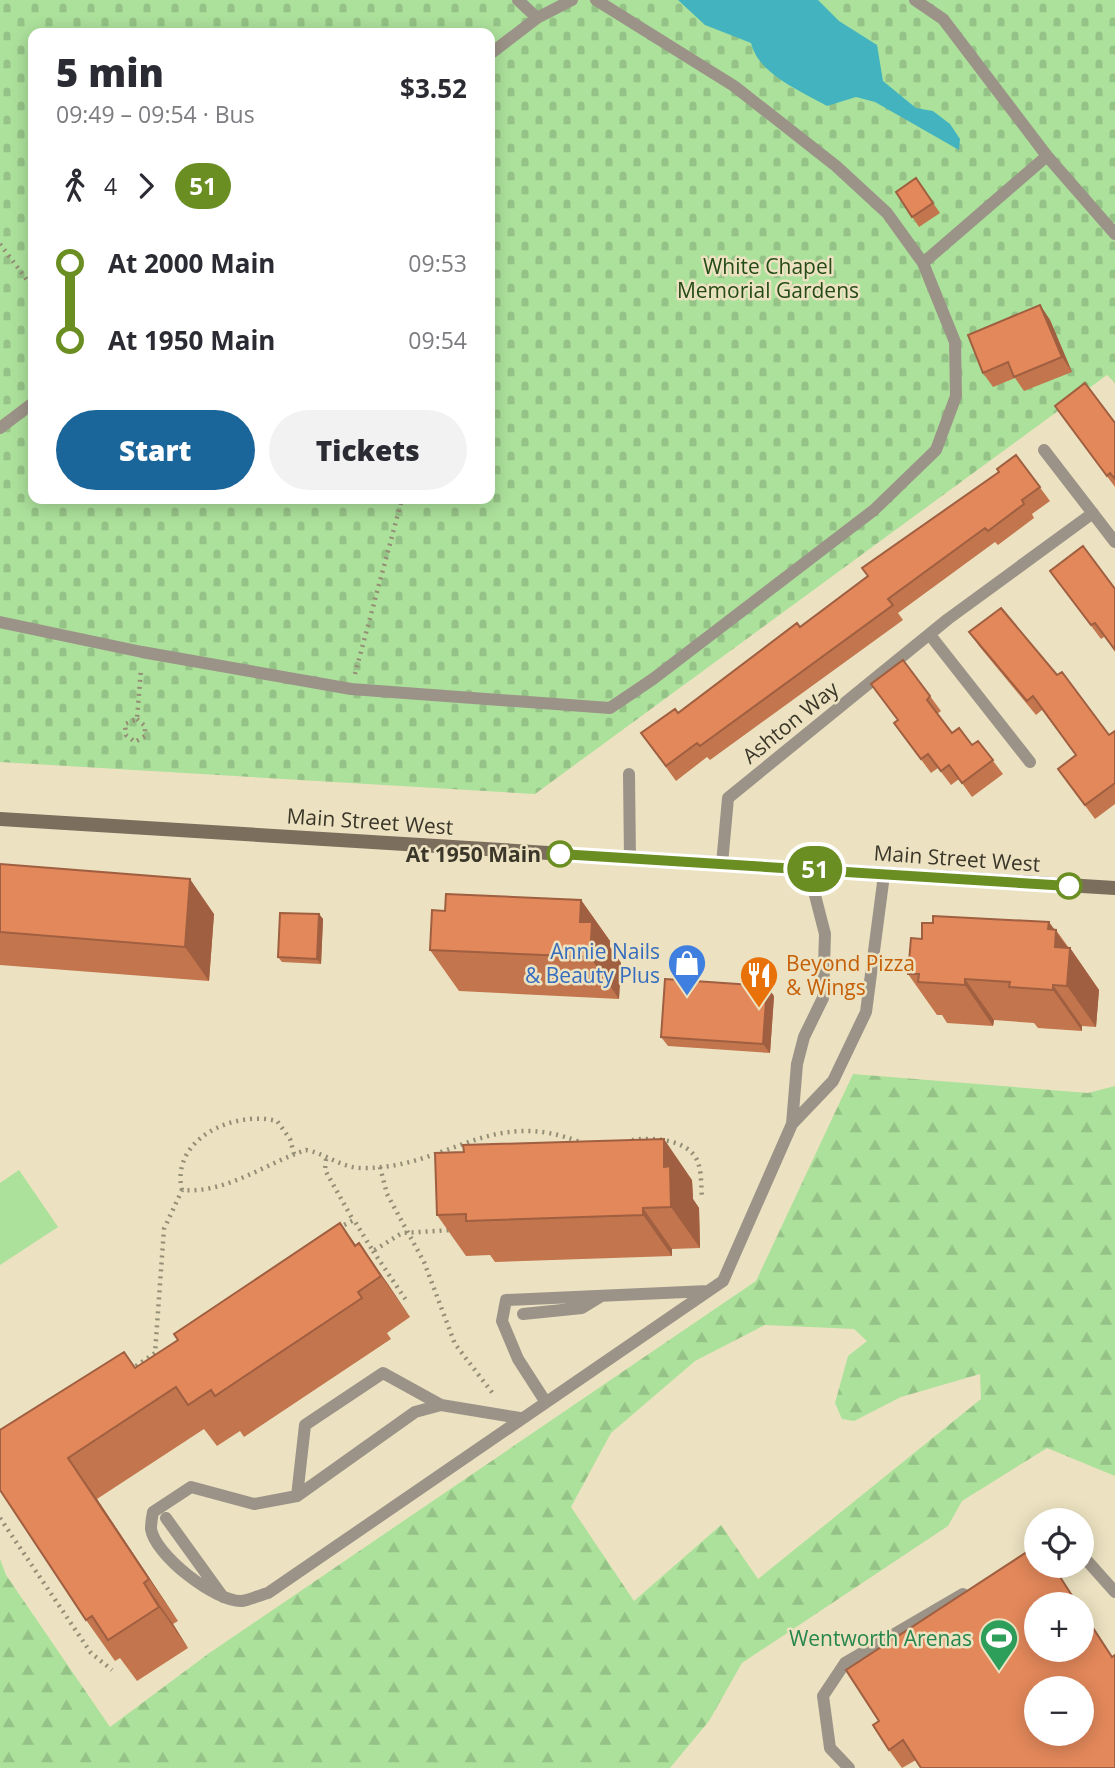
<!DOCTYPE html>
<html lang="en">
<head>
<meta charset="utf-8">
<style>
  :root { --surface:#fff; --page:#f2f2f3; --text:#2b2b33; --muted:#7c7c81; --accent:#1a6599 }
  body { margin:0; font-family:"Open Sans",sans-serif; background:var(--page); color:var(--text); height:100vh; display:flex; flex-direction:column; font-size:26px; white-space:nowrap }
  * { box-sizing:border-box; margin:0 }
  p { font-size:23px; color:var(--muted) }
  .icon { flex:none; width:38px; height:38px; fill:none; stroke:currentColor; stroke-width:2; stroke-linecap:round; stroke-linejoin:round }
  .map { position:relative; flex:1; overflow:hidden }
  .side { position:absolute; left:28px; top:28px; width:467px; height:476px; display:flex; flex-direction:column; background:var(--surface); border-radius:14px; box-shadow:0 4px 18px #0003 }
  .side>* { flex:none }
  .badge { padding:0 14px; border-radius:23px; font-size:24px; line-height:46px }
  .buttons { position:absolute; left:1024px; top:1508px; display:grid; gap:14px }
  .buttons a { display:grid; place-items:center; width:70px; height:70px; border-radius:50%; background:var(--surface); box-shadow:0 4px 18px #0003; font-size:35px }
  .map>.badge { position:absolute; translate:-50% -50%; box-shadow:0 0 0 4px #fff }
  .legs { display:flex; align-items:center; gap:10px; height:77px; padding:0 28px; font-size:23px }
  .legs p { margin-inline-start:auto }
  .summary { display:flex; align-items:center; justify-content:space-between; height:119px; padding:0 28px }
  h1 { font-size:38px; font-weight:800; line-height:52px }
  .primary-button { display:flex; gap:14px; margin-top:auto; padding:14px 28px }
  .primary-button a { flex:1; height:80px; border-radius:42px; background:var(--accent); color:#fff; font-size:28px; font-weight:800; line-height:80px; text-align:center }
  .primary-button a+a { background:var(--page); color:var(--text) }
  ul { padding:0 28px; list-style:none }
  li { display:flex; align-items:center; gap:24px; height:77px; font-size:26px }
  li i { display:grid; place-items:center; width:10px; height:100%; margin:0 9px; background:currentColor }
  li i::after { content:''; width:18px; height:18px; margin:-9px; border:5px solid; border-radius:50%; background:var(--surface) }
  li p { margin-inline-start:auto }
  li:first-child i { background:linear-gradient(#0000 50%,currentColor 0) }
  li:last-child i { background:linear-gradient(currentColor 50%,#0000 0) }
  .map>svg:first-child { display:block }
  .forest { fill:url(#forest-firs); fill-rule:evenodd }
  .cemetery { fill:url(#cemetery-stones); fill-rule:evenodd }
  .pitch { fill:#ace19b }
  .water { fill:#43b4bf }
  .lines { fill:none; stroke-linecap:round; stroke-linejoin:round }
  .path { stroke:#958e76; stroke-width:4.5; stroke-dasharray:2 5; stroke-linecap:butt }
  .service { stroke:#9c9388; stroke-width:12 }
  .secondary { stroke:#7b6e5d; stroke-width:14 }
  .wall { fill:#c3754e }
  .shaded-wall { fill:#9f5f40 }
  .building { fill:#e3885b; stroke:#9f5f40; stroke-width:2; fill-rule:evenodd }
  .line-1-casing { stroke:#fff; stroke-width:16 }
  .line-1 { stroke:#6b8e23; stroke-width:10 }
  .stop-1-dot { fill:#fff; stroke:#6b8e23; stroke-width:3.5 }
  .labels { text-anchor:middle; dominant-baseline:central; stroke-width:5; stroke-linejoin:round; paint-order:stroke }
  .park-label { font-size:21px; fill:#254c16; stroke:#ece2c1 }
  .street-label { font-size:21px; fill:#3a3629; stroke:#ece2c1 }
  .stop-label { font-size:21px; font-weight:bold; fill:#3a3629; stroke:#ece2c1; text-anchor:end }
  .shop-label { font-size:21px; fill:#366cbe; stroke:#ece2c1; text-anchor:end }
  .food-label { font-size:21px; fill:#c56008; stroke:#ece2c1; text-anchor:start }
  .leisure-label { font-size:21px; fill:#27864d; stroke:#ece2c1; text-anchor:end }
</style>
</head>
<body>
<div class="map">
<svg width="1115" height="1768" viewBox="0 0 1115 1768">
  <defs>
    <pattern id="forest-firs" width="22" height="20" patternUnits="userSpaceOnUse" patternTransform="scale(1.75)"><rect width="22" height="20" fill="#ace19b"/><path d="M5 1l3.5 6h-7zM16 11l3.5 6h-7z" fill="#95c286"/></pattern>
    <pattern id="cemetery-stones" width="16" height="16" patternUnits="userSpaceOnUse" patternTransform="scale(1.75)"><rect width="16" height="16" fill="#ace19b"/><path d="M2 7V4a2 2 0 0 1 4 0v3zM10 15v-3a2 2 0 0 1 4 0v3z" fill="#95c286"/></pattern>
  </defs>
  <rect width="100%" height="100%" fill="#ece2c1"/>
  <!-- forest -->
  <path class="forest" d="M853,1074L1088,1093L1115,1086V1476L1047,1448L962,1501L948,1526L742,1663L709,1721L670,1768H0V1559L6,1575L110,1727L208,1654L756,1281ZM765,1325L854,1329L867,1341L848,1356L835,1403L842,1419L854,1421L901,1397L980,1374L981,1399L758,1579L721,1525L634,1601L571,1507L611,1433L695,1361Z"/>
  <!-- cemetery -->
  <path class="cemetery" d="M0,0H1115V383L1107,375L535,794L0,762ZM33,33H490V499H33Z"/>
  <!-- pitch -->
  <path class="pitch" d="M19,1170L58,1227L0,1265V1183Z"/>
  <!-- water -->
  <path class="water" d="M678,0H818L839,21L877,45L883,81L916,108L933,111L950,124L960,139L959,150L875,102L856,97L827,106C801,91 759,75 751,43L705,25Z"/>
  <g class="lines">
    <!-- path -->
    <path class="path" d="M0,244L33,288
      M355,674L402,499
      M137,719L145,726V736L135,742L126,735L125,724L137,719L141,669
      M632,1140C652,1137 687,1139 697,1160C702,1171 701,1187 702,1199
      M326,1159L325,1170L353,1220
      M380,1167L387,1194L424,1262L455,1344L494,1395
      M182,1190C170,1139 234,1110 277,1121L290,1139L294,1154
      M338,1228L354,1220L373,1251L402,1233L452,1230
      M373,1251L408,1303
      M130,1370L155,1353L164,1229L182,1190C226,1194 266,1163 306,1150C325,1153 341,1168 362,1168C448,1169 490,1105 582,1143
      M0,1518L91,1653L112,1670"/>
    <!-- service -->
    <path class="service" d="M518,0L537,18
      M915,0L943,19L1047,156L1115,234
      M490,54L537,18L572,0
      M923,263L1047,156
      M0,428L33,403
      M1044,450L1115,542
      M0,622L142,652L351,689L610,708L653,679L874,510L936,450L956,396L955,342L923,263L887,213L836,166L734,86L596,0
      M930,635L1030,762
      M629,774L630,859
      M722,864L728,798L948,619L1093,513
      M792,1124L833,1081L866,1012L884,875
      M523,1314L582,1308L600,1297
      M545,1401L518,1359L502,1321L506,1300L708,1291
      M520,1418L441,1405L415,1412L297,1496L254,1504L191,1487L153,1512C152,1517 151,1524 151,1529C155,1555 215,1602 242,1601C250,1600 260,1595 268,1593L723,1281L792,1124L797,1064L804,1037L823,998L825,934L808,868
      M297,1496L305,1425L383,1373L441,1405
      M166,1518L223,1597
      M1082,1555L1115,1592
      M849,1768L830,1748L823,1696L845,1663L963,1594"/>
    <!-- secondary -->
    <path class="secondary" d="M0,819L1115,888"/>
  </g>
  <!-- wall -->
  <path class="wall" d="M916,178L940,213L919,227L896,192Z
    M1040,305L1050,320L1072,372L1024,391L1015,378L993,387L983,373Z
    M1055,406L1115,423V487L1065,420Z
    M1016,455L1050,501L1032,514L1034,518L998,545L995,542L898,613L903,620L710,760L707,757L676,781L641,733L678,713L800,627L868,576L999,472Z
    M1083,546L1104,637L1101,639L1050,571Z
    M969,632L1057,675L1109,735L1115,731V804L1095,819L1058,769L1076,755L1042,710L1036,715L979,646Z
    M930,696L941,711L937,714L952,733L972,745L978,741L1003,774L972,797L959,779L951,785L938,768L931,773L894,723Z
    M0,864L214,914L209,981L0,965Z
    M581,900L610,941V947L621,963L619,999L459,991L430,950L445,911Z
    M319,914L323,919L321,964L282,962L278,957Z
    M1056,930L1069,948H1070L1099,990L1096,1027L1082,1026V1031L1038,1028L1034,1023L994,1020L993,1026L947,1023L942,1015H937L908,974L922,939Z
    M774,996L770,1053L668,1046L661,1037Z
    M692,1180L693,1199L699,1208L700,1248L672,1249V1256L495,1262L490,1255L466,1256L437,1215Z
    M340,1223L356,1245L359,1243L410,1317L387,1333L391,1339L244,1437L240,1431L217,1446L204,1429L97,1499L178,1621L173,1624L188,1648L137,1681L120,1658L115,1661L86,1620L0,1490L124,1352L135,1368L178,1340Z
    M1036,1566H1053L1079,1605L1082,1650V1609L1112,1657L916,1760L902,1768L889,1750L879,1721Z"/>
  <!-- shaded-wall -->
  <path class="shaded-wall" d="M1040,305L1050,320L1072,372L1062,357Z
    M190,879L214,914L209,981L185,947Z
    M581,900L610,941V947L621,963L619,999L590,957L580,922Z
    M319,914L323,919L321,964L317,959Z
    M1049,922L1070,951V948L1099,990L1096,1027L1067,986L1048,929Z
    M965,979L994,1020L993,1026L965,985Z
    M1053,985L1082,1026V1031L1053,990Z
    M767,986L774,996L770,1053L763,1044Z
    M664,1139L692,1180L693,1199L699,1208L700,1248L671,1207L664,1167Z
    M643,1208L672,1249V1256L643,1215Z
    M359,1243L388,1284L410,1317L381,1276Z
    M68,1458L97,1499L178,1621L149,1579Z
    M144,1583L173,1624L188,1648L159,1607Z"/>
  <!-- building -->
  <path class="building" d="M916,178L933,203L912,217L896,192Z
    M1040,305L1062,357L1014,377L1008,362L983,373L968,335Z
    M1085,383L1115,423V479L1110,473L1107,476L1055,406Z
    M1016,455L1040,487L1022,500L1024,504L988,531L985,528L888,599L893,605L700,746L697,743L666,766L641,733L675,709L678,713L797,623L800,627L868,576L862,568L999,472L997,469Z
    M1083,546L1115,589V650L1095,623L1091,625L1050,571Z
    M1001,608L1057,675L1062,672L1109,735L1115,731V783L1085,805L1058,769L1076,755L1033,696L1027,701L969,632Z
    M903,660L930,696L927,700L952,733L959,728L972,745L978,741L993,760L962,783L949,765L941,771L928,754L921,759L894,723L898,720L871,684Z
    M0,864L190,879L185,947L0,932Z
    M446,894L581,900L580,922H592L590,957L430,950L432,910L445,911Z
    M280,913L319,914L317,959L278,957Z
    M933,916L1049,922L1048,929L1056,930L1055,947L1070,948L1067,986L1053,985V990L1009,987L1010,982L965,979V985L918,982L919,974H908L911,938L922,939V923H933Z
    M665,979L767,986L763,1044L661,1037Z
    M664,1139V1167L670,1166L671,1207L643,1208V1215L466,1221V1214L437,1215L435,1153L464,1152L463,1145Z
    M340,1223L355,1246L359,1243L381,1276L358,1292L362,1298L215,1396L211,1390L188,1405L176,1387L68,1458L149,1579L144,1583L159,1607L108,1640L92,1616L86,1620L0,1490V1430L124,1352L135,1368L178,1340L174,1334Z
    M1036,1546V1566H1053L1078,1605H1036V1650H1082V1611L1112,1657L1115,1655V1768H921L903,1740L889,1750L873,1725L879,1721L846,1670ZM1036,1689H1082V1734H1036Z"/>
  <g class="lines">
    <!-- line-1 casing -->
    <g class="line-1-casing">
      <path id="line-1" d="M560,854L1069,886"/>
    </g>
    <!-- line-1 -->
    <use href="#line-1" class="line-1"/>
  </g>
  <!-- icons -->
  <defs>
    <g id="shop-pin" transform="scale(2.0125)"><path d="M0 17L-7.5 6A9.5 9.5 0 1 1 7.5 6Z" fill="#3f7fe0" stroke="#ece2c1"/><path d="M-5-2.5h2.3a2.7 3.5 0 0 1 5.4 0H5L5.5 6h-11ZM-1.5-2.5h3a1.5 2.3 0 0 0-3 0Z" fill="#fff"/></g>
    <g id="restaurant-pin" transform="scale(2.0125)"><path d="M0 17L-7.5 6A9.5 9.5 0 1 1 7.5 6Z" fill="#e8710a" stroke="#ece2c1"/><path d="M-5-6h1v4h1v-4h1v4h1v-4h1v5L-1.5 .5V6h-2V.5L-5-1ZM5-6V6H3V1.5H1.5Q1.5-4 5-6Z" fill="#fff"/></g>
    <g id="stadium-pin" transform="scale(2.0125)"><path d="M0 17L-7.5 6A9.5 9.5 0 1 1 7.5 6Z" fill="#2e9e5b" stroke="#ece2c1"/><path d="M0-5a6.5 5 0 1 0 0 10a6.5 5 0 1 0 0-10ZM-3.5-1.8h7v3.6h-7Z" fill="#fff"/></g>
  </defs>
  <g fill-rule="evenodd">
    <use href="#shop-pin" x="687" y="963"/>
    <use href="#restaurant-pin" x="759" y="975"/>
    <use href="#stadium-pin" x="999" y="1638"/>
  </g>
  <!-- markers -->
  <g class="stop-1-dot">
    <circle cx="560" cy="854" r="12"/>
    <circle cx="1069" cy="886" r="12"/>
  </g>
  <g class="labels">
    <!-- park labels -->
    <g class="park-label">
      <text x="768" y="266">White Chapel<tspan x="768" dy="24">Memorial Gardens</tspan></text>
    </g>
    <!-- street labels -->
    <g class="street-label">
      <text transform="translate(790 722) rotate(-39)">Ashton Way</text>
      <text transform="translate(370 821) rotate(4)">Main Street West</text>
      <text transform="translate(957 858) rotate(4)">Main Street West</text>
    </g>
    <!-- stop labels -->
    <g class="stop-label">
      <text x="541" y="854">At 1950 Main</text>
    </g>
    <!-- shop labels -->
    <g class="shop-label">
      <text x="660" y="951">Annie Nails<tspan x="660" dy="24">&amp; Beauty Plus</tspan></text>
    </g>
    <!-- food labels -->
    <g class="food-label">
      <text x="786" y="963">Beyond Pizza<tspan x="786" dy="24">&amp; Wings</tspan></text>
    </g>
    <!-- leisure labels -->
    <g class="leisure-label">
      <text x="972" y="1638">Wentworth Arenas</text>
    </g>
  </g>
</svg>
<div class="buttons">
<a><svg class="icon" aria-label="locate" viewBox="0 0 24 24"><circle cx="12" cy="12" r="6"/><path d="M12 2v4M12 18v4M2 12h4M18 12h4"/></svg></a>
<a>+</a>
<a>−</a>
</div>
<b class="badge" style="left:815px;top:869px;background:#6b8e23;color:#fff">51</b>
<section class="side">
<div class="summary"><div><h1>5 min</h1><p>09:49 – 09:54 · Bus</p></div><b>$3.52</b></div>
<div class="legs"><svg class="icon" aria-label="walk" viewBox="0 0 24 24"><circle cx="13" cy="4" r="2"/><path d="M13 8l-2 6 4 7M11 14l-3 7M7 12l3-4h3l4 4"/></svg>4<svg class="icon" aria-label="forward" viewBox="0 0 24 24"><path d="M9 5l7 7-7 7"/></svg><b class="badge" style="background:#6b8e23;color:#fff">51</b></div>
<ul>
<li><i style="color:#6b8e23"></i><b>At 2000 Main</b><p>09:53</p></li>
<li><i style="color:#6b8e23"></i><b>At 1950 Main</b><p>09:54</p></li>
</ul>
<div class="primary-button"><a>Start</a><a>Tickets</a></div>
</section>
</div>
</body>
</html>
